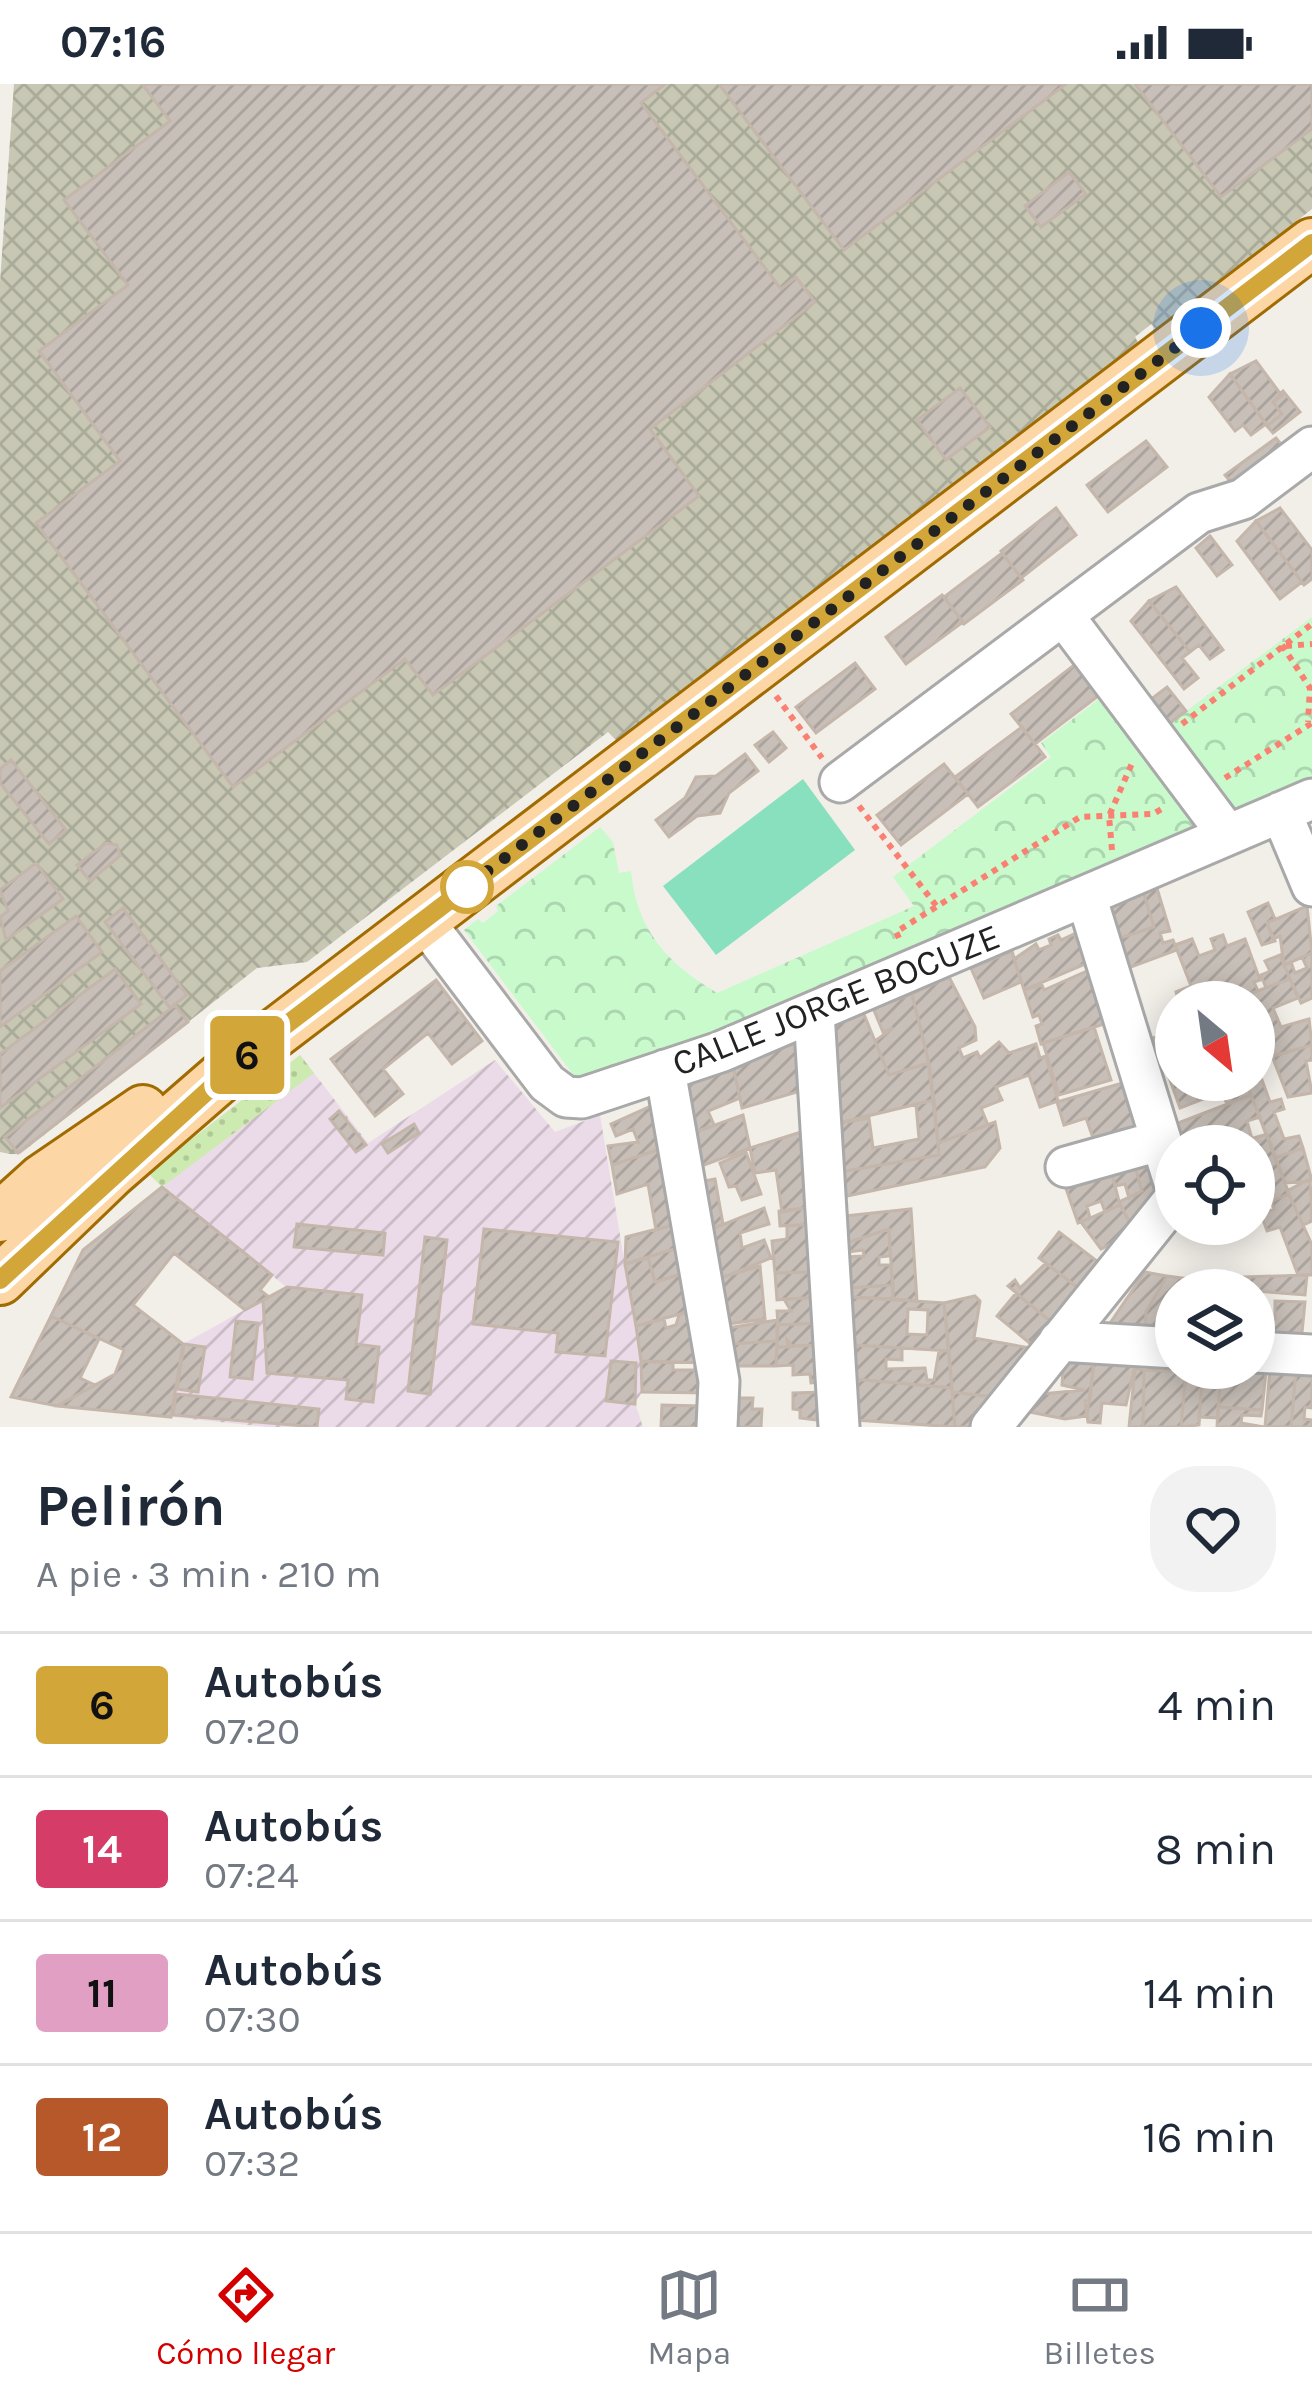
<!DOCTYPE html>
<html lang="es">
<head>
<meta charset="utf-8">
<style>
  :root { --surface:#fff; --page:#f2f2f3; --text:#1f2937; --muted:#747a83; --line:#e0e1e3; --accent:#d40000 }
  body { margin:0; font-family:Karla,sans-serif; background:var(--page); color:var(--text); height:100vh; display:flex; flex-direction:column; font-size:45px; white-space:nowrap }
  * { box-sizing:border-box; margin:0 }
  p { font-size:39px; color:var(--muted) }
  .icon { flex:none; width:66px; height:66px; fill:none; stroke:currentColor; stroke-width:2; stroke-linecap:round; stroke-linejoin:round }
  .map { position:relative; height:1343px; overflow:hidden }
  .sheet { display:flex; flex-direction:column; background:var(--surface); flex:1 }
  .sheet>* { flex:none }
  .badge { padding:0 24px; border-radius:9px; font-size:42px; line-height:78px }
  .needle { width:78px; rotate:151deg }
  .fabs { position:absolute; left:1155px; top:897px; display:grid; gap:24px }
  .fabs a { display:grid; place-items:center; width:120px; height:120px; border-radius:50%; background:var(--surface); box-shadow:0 6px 30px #0003; font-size:60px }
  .you { position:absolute; width:60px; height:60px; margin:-30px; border:9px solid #fff; border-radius:50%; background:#1a73e8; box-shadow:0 0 0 18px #1a73e833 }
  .map>.badge { position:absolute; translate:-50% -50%; box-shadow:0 0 0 6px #fff }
  .round { display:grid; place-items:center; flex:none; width:126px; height:126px; border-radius:48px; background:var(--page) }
  .summary { display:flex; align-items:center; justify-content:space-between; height:204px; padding:0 36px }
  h1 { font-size:57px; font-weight:700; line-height:90px }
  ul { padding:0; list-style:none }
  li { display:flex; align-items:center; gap:36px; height:144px; padding:0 36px; border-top:3px solid var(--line) }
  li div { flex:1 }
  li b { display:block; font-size:45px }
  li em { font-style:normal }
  li .badge { min-width:132px; font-weight:700; text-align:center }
  .status { display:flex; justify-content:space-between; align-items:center; height:84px; padding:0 60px; background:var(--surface); direction:ltr }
  .status svg { height:33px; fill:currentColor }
  .tabs { display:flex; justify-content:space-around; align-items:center; height:168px; border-top:3px solid var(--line); background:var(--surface); font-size:33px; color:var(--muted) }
  .tabs a { display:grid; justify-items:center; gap:6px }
  .tabs .on { color:var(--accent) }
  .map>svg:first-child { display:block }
  .industrial { fill:url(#industrial-furrows) }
  .construction { fill:url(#construction-cross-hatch) }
  .park { fill:url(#park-crowns) }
  .garden { fill:url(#garden-dots) }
  .pitch { fill:#88e0be }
  .building { fill:url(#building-hatch); stroke:#c4b6ab; stroke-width:3; fill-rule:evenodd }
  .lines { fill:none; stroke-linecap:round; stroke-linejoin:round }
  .minor-casing { stroke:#a9a9a9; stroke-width:45 }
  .major-casing { stroke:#a06b00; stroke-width:54 }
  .path { stroke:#fa8072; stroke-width:6; stroke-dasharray:6 6; stroke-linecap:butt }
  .minor { stroke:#fff; stroke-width:39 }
  .major { stroke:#fcd6a4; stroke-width:48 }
  .line-casing { stroke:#fff; stroke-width:27 }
  .line { stroke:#d2a638; stroke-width:18 }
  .walk { stroke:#222; stroke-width:12; stroke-dasharray:0 21.6 }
  .stop-dot { fill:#fff; stroke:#d2a638; stroke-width:6 }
  .labels { text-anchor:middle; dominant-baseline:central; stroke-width:9; stroke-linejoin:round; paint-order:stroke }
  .street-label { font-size:36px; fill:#222; stroke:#fff }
</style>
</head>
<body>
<div class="status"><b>07:16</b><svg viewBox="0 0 49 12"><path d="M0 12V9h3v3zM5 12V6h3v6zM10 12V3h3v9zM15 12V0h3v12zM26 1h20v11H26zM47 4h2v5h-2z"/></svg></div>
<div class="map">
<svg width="1312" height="1343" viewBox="0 0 1312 1343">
  <defs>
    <pattern id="industrial-furrows" width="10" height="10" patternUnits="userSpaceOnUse" patternTransform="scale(3)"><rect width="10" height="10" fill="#ebdbe8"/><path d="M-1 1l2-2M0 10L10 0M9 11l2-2" fill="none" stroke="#c9bcc7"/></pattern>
    <pattern id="construction-cross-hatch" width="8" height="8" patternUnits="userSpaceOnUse" patternTransform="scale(3)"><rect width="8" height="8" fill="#c7c7b4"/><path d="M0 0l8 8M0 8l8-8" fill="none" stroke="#abab9a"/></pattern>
    <pattern id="park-crowns" width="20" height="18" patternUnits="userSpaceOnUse" patternTransform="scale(3)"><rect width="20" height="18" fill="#c8facc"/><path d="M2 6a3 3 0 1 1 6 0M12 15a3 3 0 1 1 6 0" fill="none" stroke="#acd6af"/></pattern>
    <pattern id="garden-dots" width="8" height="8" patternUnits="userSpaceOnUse" patternTransform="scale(3)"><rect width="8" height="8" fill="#cdebb0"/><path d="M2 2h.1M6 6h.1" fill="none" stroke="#b0c997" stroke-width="1.8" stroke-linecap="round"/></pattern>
    <pattern id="building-hatch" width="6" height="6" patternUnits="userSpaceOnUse" patternTransform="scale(3)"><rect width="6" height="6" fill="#c7bfb8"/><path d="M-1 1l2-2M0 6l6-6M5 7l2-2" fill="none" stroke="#aba49e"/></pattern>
  </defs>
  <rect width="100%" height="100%" fill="#f2efe9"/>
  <!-- industrial -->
  <path class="industrial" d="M300,971L368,1059L495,976L555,1048L600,1031L641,1277L642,1308L635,1319L643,1343H268L171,1333L181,1261L286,1203L148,1089Z"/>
  <!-- construction -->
  <path class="construction" d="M14,0H1312V125L1157,246L1151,240L1135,253L1139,260L617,657L608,648L307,878L257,884L20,1070H10L0,1068V198Z"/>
  <!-- park -->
  <path class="park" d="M1312,533V695L679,962L589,994L575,993L464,846L478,835L483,839L498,827L496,822L600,743L613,758L619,789L631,787C637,847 667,879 717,909L914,822L893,793L1051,673L1041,659L1107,609L1145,658Z"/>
  <!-- garden -->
  <path class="garden" d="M300,971L314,989L162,1103L148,1089Z"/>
  <!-- pitch -->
  <path class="pitch" d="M803,695L855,766L716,871L663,802Z"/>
  <!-- building -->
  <path class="building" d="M142,0H665L641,19L781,205L796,193L815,218L650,345L699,412L433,611L405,575L233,703L36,439L120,377L39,267L128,201L64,116L170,37Z
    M719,0H1066L844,166Z
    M1135,0H1312V45L1221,113Z
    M1069,88L1086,110L1041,143L1025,122Z
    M1256,277L1282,312L1273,318L1282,330L1267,342L1230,290Z
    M1230,290L1266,340L1251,351L1243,341L1235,347L1209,313Z
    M960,304L990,343L946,376L917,336Z
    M1283,307L1300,328L1273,349L1267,342L1282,330L1273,318Z
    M1276,354L1288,369L1237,406L1225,391Z
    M1146,357L1167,383L1108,428L1087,401Z
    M1056,424L1076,451L1021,494L1001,467Z
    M1280,424L1312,466V495L1304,501L1256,437Z
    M1256,437L1302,498L1280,515L1237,457Z
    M1210,452L1232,481L1217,492L1196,464Z
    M1002,469L1023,496L964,540L944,513Z
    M1176,503L1223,566L1210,575L1199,561L1190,568L1149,517Z
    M942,511L963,538L906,580L886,553Z
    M1149,517L1190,568L1182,574L1198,594L1184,605L1131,537Z
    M1078,578L1102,609L1035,660L1011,630Z
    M855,579L875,605L816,649L796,623Z
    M1167,603L1186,627L1163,644L1146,619Z
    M1022,643L1045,673L978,723L955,693Z
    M773,648L786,664L769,678L755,661Z
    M745,670L758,687L729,709L720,729L697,732L669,753L656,736L685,714L696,693L716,692Z
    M11,676L66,746L49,760L0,699V685Z
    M944,680L968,710L901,761L877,731Z
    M106,759L117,761L120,772L90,797L77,781Z
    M36,779L63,815L6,856L0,833L8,827L0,806Z
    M1156,801L1170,847L1160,849L1163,859L1173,856L1177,866L1120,887L1111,857L1154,843L1143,807Z
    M1143,807L1154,843L1111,857L1099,825Z
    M1268,819L1275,835L1267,839L1275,857L1262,861L1248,828Z
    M1307,822L1312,869L1284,881L1280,852L1273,855L1267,839Z
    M123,824L187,911L170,924L105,838Z
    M76,832L102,868L0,943V887Z
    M1074,850L1079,860L1091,855L1100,884L1087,887L1085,880L1024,906L1014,875L1036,860L1039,866L1051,861L1049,855L1058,851L1061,856Z
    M1223,851L1227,862L1245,855L1260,896L1254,898L1258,907L1228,918H1179L1176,908L1191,902L1175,861L1192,855L1199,872L1215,866L1211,855Z
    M1012,867L1021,898L984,914L971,884Z
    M1312,869V914L1301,919L1284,881L1291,878L1295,889L1307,884L1302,873Z
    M1280,871L1290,895L1266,904L1261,891L1270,887L1265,877Z
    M115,885L141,920L0,1024V970Z
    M1087,887L1104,940L1041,960L1036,942L1042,940L1039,931L1033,933L1024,906L1042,901L1044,906Z
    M949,893L975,943L976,956L959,964L963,974L977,968L980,974L999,958L1009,969L1036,960L1040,974L1046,972L1058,1017L1040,1023L1029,991L996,1003L1002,1016L981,1024L988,1041L938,1059L928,976L912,910Z
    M1290,895L1298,914L1273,924L1281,943L1309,935L1312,961L1271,973L1262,950L1254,953V918L1233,916Z
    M436,896L482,957L452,980L428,949L383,985L403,1010L375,1032L331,975Z
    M912,910L929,979L889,991L875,957L893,944L883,948L873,924Z
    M175,921L188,938L18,1069L5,1053Z
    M863,928L889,991L929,979L934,1016L834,1040L833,941Z
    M1094,943L1111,996L1059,1011L1043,959Z
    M1169,947L1176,982L1147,990L1137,961Z
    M796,956L808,963L811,1004L742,1024L733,982Z
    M1312,961V976L1306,977L1312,1009L1288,1013L1272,972Z
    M733,982L740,1014L708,1027L714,1041L690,1050L680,1002Z
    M1176,982V996H1214L1219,1009L1180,1024L1166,985Z
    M1262,996L1270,1018L1281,1015L1284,1025L1274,1028L1284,1055L1299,1052L1303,1064L1275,1074L1247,1001Z
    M1218,998H1246L1251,1011L1227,1020Z
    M1122,999L1135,1039L1149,1052L1075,1073L1071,1060L1093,1054L1086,1034L1064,1041L1057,1018Z
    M1251,1011L1260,1033L1247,1037L1252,1055L1226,1062H1176L1165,1044Z
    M934,1016L939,1071L840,1088L841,1039L869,1034L873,1064L919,1055L916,1020Z
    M658,1019L666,1063L612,1081L608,1062L638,1058L633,1045L616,1052L611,1040Z
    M339,1027L366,1061L356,1068L330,1035Z
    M743,1031L750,1064L696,1084L690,1050Z
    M995,1038L1000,1064L985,1083L843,1113L840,1088L939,1071L938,1059Z
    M414,1040L419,1049L388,1069L382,1060Z
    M801,1048L814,1123L782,1128L776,1086L755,1089L750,1064Z
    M1267,1050L1289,1110L1271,1117L1259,1094L1254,1096V1062H1226Z
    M666,1063L680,1139L656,1146L648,1100L617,1110L612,1081Z
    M1303,1064L1312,1097L1285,1099L1275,1074Z
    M1152,1066L1169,1110L1135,1148L1119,1118L1142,1107L1132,1072Z
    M746,1068L761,1110L742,1116L736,1102L729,1103L720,1079Z
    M1132,1072L1142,1107L1129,1114L1125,1100L1115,1102L1109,1079Z
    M1109,1079L1120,1121L1105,1128L1101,1117L1087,1122L1090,1134L1078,1139L1062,1093Z
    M715,1095L723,1140L707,1147L699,1098Z
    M1310,1095L1312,1137L1303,1141L1287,1107Z
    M162,1103L272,1191L260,1206L269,1213L245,1226L174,1169L133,1221L183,1260L171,1333L57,1322L115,1290L124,1266L51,1232L83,1166Z
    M1289,1110L1312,1161V1191H1298L1280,1143L1267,1147L1261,1130L1274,1125L1271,1117Z
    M1120,1121L1135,1148L1101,1165L1081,1138Z
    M814,1123L815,1140L780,1142L779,1127Z
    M764,1124L769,1140L740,1149L742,1164L764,1156L771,1174L716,1196L707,1147Z
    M911,1125L917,1217L893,1215L889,1145L846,1159L844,1132Z
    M680,1139L684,1162L625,1180L626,1153Z
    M297,1140L385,1149L383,1171L294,1163Z
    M815,1140L817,1188L775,1189L772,1157L787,1155V1142Z
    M484,1145L618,1158L605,1272L556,1268L558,1249L473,1240Z
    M889,1145L890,1172L879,1173V1181H891L893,1201L849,1204L847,1173L864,1172L863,1166L847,1168L846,1159Z
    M1059,1148L1102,1181L1082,1207L1039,1174Z
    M425,1153L447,1156L430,1310L408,1307Z
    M684,1162L688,1188L655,1198L648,1173Z
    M648,1174L655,1198L688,1188L695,1226L636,1242L625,1180Z
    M1046,1179L1082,1207L1056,1242L1008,1202L1015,1196L1020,1204Z
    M760,1182L765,1235L720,1241L716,1195Z
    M817,1188L819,1213L777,1216L775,1189Z
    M1145,1188L1167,1192L1146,1228L1145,1253L1102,1251Z
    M1307,1191L1305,1211L1243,1206L1244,1193Z
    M1167,1192L1190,1195V1206H1176V1254L1145,1253L1146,1228Z
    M893,1201V1215L850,1213L849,1204Z
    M287,1203L362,1211L356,1260L379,1263L373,1318L346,1315L348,1296L267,1289L263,1216Z
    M1016,1209L1056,1242L1038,1266L997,1232Z
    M975,1212L980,1217L974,1254L1036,1265L1002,1314L952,1308L944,1219Z
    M819,1213L820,1239L778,1241L777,1227H791L784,1215Z
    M850,1213L944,1219L949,1267L853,1261ZM908,1225L928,1226L927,1251L907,1250Z
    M1275,1217L1305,1218L1301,1259L1254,1257V1221L1257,1235H1275Z
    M695,1226L704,1279L641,1277L636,1242L664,1235L666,1244L676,1241L679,1231Z
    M51,1232L99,1255L80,1294L95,1301L57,1322L11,1313Z
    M777,1236V1257L730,1260L728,1244Z
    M236,1237L258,1239L252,1295L230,1293Z
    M820,1239L821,1261L792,1262L787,1256L788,1263H777L778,1241Z
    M777,1257L776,1282H732L730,1260Z
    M184,1260L205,1263L198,1308L177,1305Z
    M821,1261L823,1298L811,1299L810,1290L793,1291V1281L776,1282L777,1263Z
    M853,1261L902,1264V1276L886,1275V1285L925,1284L927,1296H934L939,1267H949L952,1304L854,1295Z
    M1064,1273L1094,1277L1087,1332L1065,1335L1019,1326L1030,1311L1084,1306L1062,1301Z
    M611,1277L636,1279L635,1320L606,1317Z
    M641,1277L673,1279V1286H695V1279H706L708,1309L642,1308Z
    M1094,1277L1135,1281L1126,1321L1102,1319L1100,1339L1088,1338L1085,1317H1090Z
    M1267,1278L1262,1326L1218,1323L1220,1302L1225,1294L1231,1295L1232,1284Z
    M1192,1284H1203L1199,1341L1181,1343L1186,1288Z
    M1211,1284H1221L1218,1334L1199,1333L1203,1288Z
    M1135,1285L1144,1286L1143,1343H1129Z
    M1270,1285L1296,1286L1291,1343H1265Z
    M1144,1286L1186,1288L1181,1343H1143Z
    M1296,1286L1312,1287V1324L1305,1323L1304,1335L1312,1336V1343H1291Z
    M854,1295L952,1304L955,1343L856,1336Z
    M824,1308L825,1337L800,1334V1326L793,1325V1309Z
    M952,1308L1002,1314L979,1343H955Z
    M176,1310L319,1325L317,1343L173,1331Z
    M730,1314H753L752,1325H762L761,1343H729Z
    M662,1321L701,1322L700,1343H661Z
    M1218,1323L1262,1326L1261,1332L1242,1331L1241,1339L1264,1343H1217Z"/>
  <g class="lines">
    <!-- minor casing -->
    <g class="minor-casing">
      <path id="minor" d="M1063,531L1228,751
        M840,698L1199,429L1243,415L1312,363
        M1281,728L1312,802
        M1086,812L1176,1105
        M424,837L547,999L566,1013L582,1014L720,968L1312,715
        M814,928L839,1343
        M665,986L719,1297L717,1343
        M1066,1083L1159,1057
        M1059,1257L1176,1264
        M1254,1268L1312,1271
        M991,1343L1176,1113"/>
    </g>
    <!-- major casing -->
    <g class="major-casing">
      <path id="major" d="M0,1133L42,1095L143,1026
        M0,1196L111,1089L248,970L1312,159"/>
    </g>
    <!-- path -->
    <path class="path" d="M1282,561L1310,604L1308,638
      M1286,562L1312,560
      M776,612L822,674
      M1182,640L1312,540
      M1225,694L1312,639
      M859,722L938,824
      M1112,766L1109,732L1133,677
      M899,854L896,848L1080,733L1153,730L1165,723"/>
    <!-- minor -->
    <use href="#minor" class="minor"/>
    <!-- major -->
    <use href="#major" class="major"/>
  </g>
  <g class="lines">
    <!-- line casing -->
    <g class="line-casing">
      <path id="line" d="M0,1196L248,970L1312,159"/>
    </g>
    <!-- line -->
    <use href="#line" class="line"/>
    <!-- walk -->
    <path class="walk" d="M467,803L460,808L1201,244"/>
  </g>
  <!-- markers -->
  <circle class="stop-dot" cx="467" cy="803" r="24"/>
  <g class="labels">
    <!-- street labels -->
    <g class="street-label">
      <text transform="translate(836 916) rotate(-22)">CALLE JORGE BOCUZE</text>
    </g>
  </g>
</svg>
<div class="fabs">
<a><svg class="needle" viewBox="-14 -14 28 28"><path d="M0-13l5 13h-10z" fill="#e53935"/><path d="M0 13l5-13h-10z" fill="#747a83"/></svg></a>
<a><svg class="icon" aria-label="locate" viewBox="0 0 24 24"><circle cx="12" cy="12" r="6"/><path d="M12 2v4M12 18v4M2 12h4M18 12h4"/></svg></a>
<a><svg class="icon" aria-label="layers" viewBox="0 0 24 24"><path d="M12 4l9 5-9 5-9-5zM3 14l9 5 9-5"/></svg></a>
</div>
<div class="you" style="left:1201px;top:244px"></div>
<b class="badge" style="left:247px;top:971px;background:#d2a638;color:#111">6</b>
</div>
<section class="sheet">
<div class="summary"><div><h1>Pelirón</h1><p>A pie · 3 min · 210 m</p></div><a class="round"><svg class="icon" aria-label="heart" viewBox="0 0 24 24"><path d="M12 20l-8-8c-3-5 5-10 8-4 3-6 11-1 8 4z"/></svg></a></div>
<ul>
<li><span class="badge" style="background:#d2a638;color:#111">6</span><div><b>Autobús</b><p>07:20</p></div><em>4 min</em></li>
<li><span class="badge" style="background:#d53c67;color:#fff">14</span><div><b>Autobús</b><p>07:24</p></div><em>8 min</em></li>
<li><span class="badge" style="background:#e19fc4;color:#111">11</span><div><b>Autobús</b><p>07:30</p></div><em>14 min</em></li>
<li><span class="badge" style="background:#b6582a;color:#fff">12</span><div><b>Autobús</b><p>07:32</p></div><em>16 min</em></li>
</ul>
</section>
<nav class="tabs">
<a class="on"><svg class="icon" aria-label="directions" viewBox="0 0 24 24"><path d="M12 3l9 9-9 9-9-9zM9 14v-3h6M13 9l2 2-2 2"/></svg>Cómo llegar</a>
<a><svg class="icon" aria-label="map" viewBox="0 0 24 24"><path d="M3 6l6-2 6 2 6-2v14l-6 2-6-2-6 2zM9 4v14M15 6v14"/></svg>Mapa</a>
<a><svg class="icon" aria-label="tickets" viewBox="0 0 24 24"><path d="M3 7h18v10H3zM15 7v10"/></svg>Billetes</a>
</nav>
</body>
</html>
